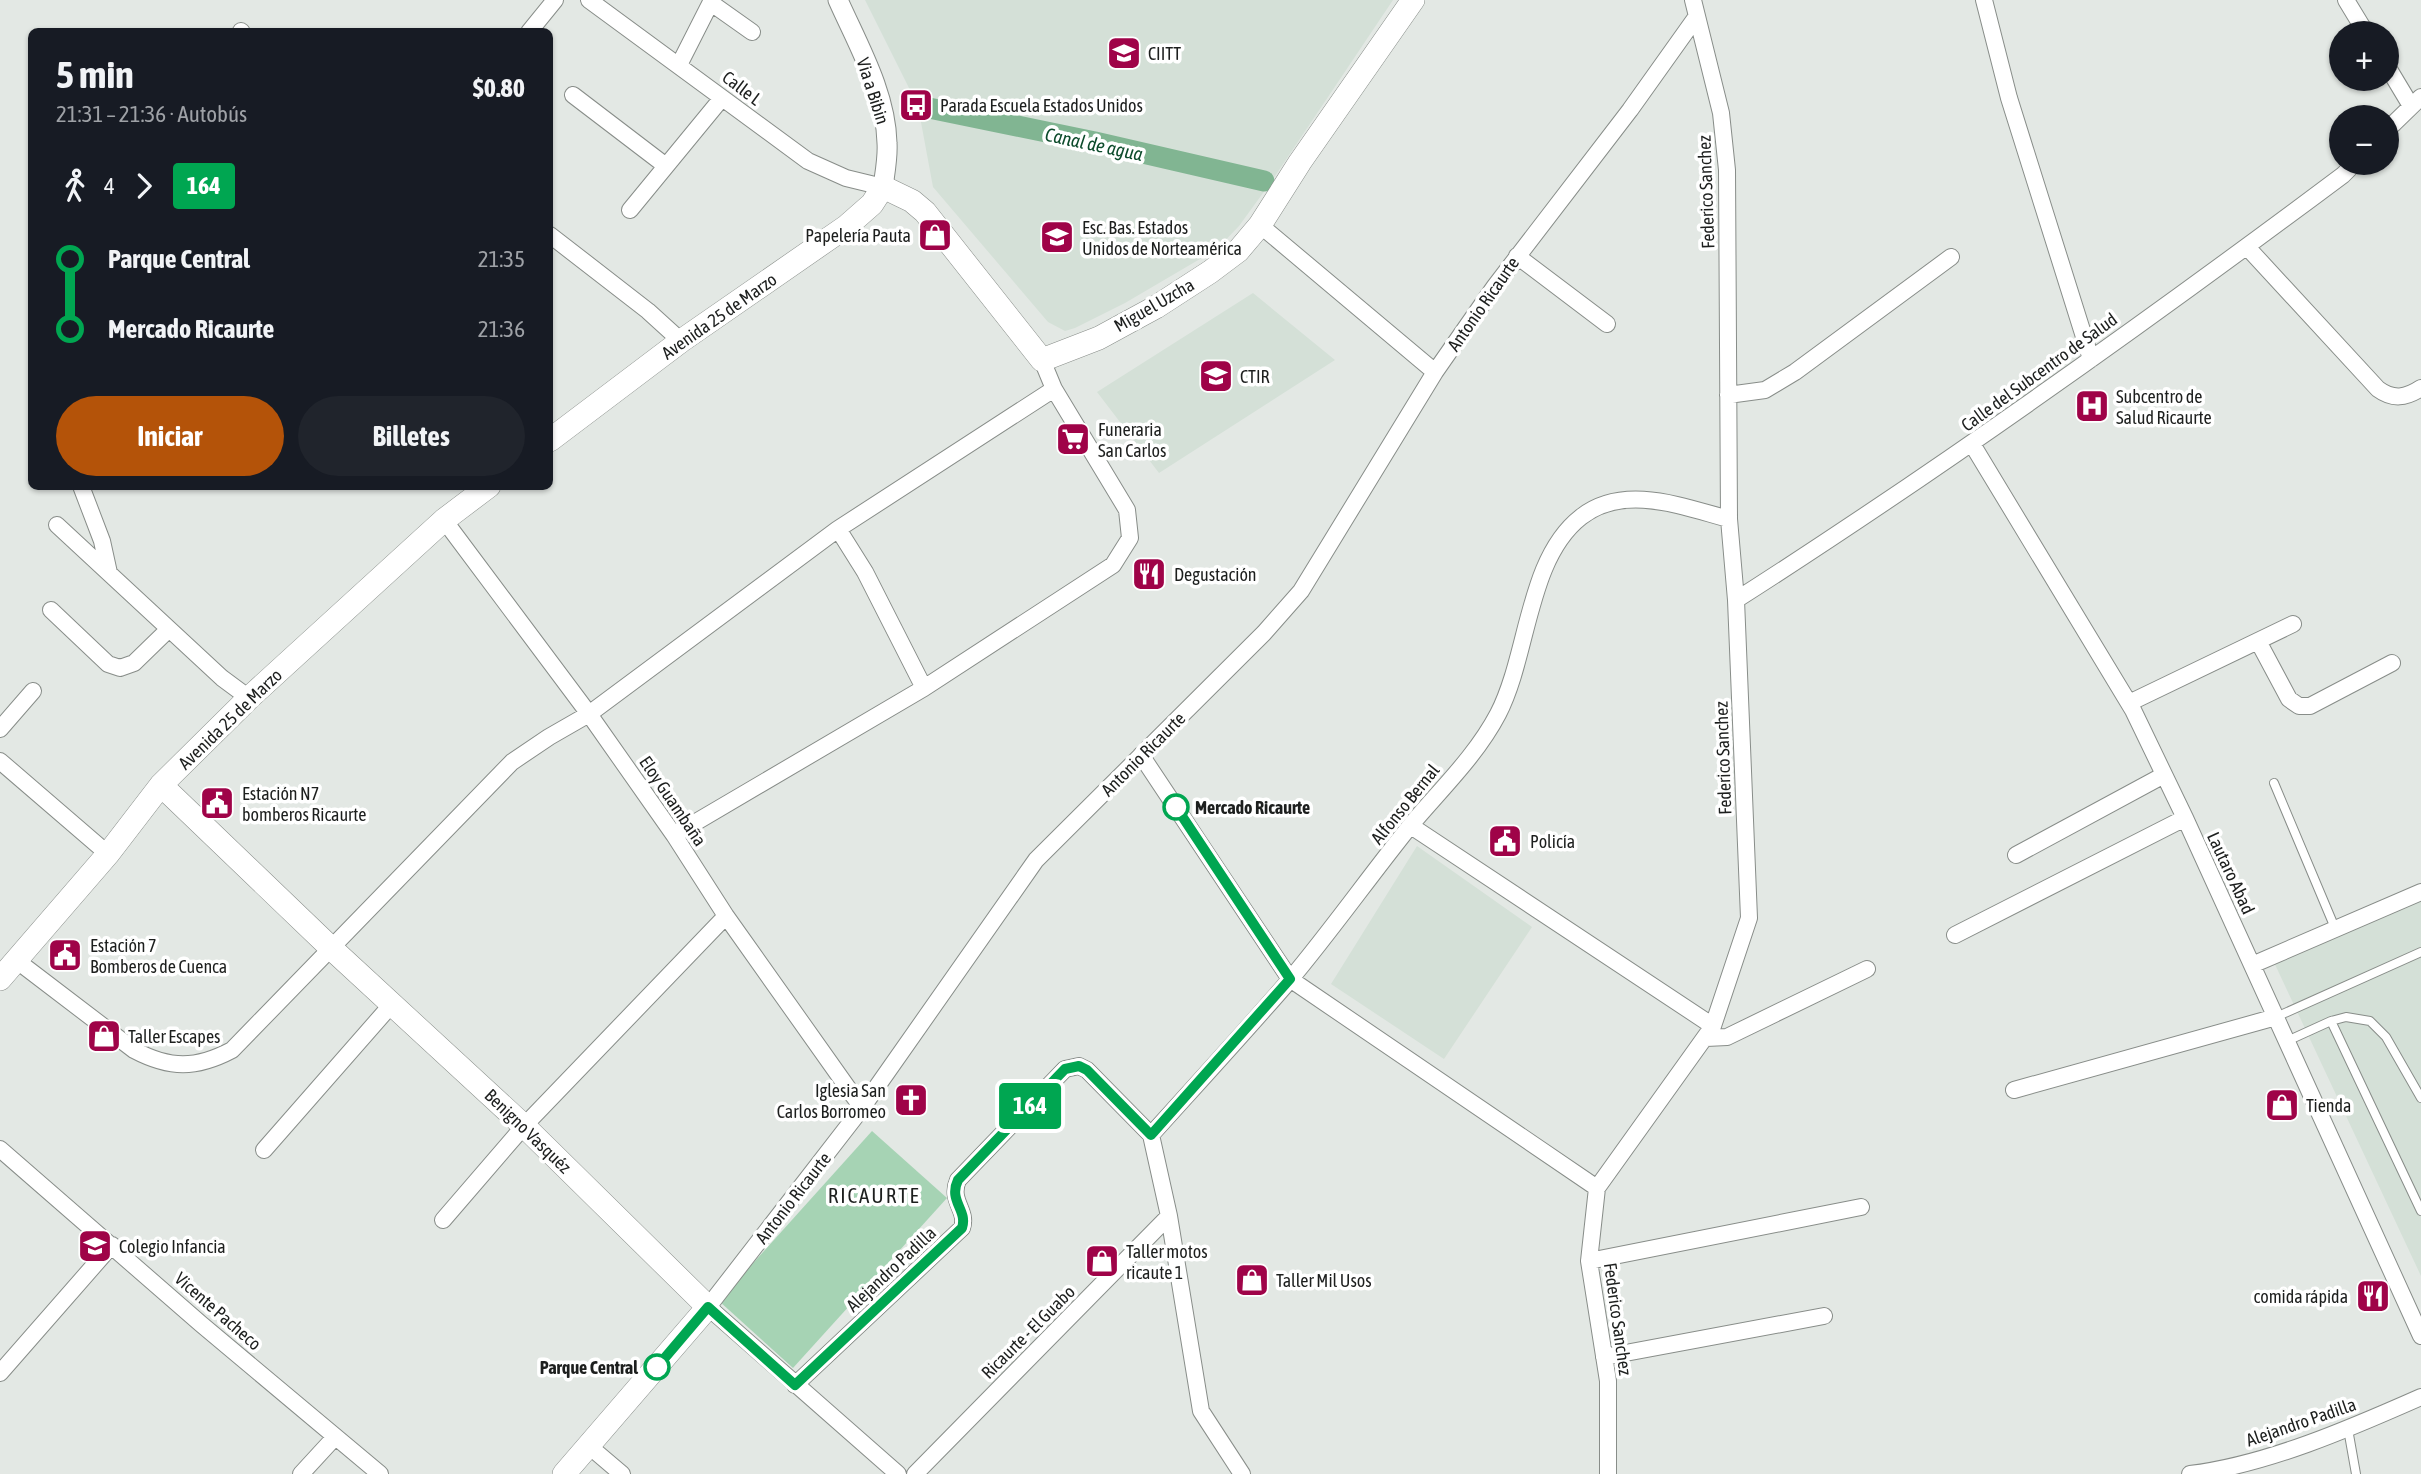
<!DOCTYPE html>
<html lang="es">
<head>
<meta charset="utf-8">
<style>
  :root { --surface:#171b24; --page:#20242c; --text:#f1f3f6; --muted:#9ea1a6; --accent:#b45309 }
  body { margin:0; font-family:"Asap Condensed",sans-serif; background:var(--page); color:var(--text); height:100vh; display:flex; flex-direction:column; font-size:26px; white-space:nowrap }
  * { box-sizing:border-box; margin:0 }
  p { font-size:23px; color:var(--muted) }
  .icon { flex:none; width:38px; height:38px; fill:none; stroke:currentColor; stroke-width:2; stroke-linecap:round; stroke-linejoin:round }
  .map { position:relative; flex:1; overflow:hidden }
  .sheet { position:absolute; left:28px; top:28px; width:525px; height:462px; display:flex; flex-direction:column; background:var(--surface); border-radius:10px; box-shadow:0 2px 5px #0004 }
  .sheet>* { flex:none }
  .badge { padding:0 14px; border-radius:5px; font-size:24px; line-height:46px }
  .tools { position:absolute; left:2329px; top:21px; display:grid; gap:14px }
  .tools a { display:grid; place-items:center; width:70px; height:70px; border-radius:50%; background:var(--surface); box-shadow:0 2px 5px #0004; font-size:35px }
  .map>.badge { position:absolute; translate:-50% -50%; box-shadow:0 0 0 4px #fff }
  .legs { display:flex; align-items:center; gap:10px; height:77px; padding:0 28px; font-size:23px }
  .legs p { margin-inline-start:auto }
  .headline { display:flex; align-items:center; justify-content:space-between; height:119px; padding:0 28px }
  h1 { font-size:38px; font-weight:700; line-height:52px }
  .button { display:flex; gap:14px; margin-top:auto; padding:14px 28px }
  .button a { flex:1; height:80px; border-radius:42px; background:var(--accent); color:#fff; font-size:28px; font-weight:700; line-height:80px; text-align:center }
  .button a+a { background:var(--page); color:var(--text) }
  ul { padding:0 28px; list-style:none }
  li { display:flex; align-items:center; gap:24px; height:70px; font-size:26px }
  li i { display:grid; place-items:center; width:10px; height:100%; margin:0 9px; background:currentColor }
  li i::after { content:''; width:18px; height:18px; margin:-9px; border:5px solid; border-radius:50%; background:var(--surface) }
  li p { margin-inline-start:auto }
  li:first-child i { background:linear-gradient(#0000 50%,currentColor 0) }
  li:last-child i { background:linear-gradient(currentColor 50%,#0000 0) }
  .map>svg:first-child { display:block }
  .built { fill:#d4e0d7 }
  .green { fill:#a6d3b4 }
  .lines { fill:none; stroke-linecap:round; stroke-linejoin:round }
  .canal { stroke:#81b592; stroke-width:21 }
  .service-casing { stroke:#888d89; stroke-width:10 }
  .minor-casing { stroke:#888d89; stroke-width:18 }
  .tertiary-casing { stroke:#888d89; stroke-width:21 }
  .secondary-casing { stroke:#888d89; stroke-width:24 }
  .service { stroke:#fff; stroke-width:8 }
  .minor { stroke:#fff; stroke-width:16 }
  .tertiary { stroke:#fff; stroke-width:19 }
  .secondary { stroke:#fff; stroke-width:23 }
  .line-1-casing { stroke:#fff; stroke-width:16 }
  .line-1 { stroke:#00a651; stroke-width:10 }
  .stop-1-dot { fill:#fff; stroke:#00a651; stroke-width:3.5 }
  .labels { text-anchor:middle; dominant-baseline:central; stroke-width:7; stroke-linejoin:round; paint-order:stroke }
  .poi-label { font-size:18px; fill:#1d1f1e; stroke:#fff; text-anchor:start }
  .street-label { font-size:18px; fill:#1d1f1e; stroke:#fff }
  .stop-label { font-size:18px; font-weight:bold; fill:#1d1f1e; stroke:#fff; text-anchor:start }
  .water-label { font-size:19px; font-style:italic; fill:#0c4b2b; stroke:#fff }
  .quarter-label { font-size:21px; letter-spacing:2px; fill:#1d1f1e; stroke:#fff }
</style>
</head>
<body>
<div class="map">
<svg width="2421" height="1474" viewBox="0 0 2421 1474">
  <rect width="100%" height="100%" fill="#e3e8e4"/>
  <!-- built -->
  <path class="built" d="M865,0H1393L1271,182L1239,226L1217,249L1125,303L1075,328L1065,331L1048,322L933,187L918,106Z
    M1253,293L1335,360L1159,473L1097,392Z
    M1417,846L1532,927L1444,1059L1331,984Z
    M2421,898V1276L2272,958Z"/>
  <!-- green -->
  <path class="green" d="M872,1131L947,1198L793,1368L719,1301Z"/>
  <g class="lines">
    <!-- canal -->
    <path class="canal" d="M924,107L1095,142L1264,181"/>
    <!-- service casing -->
    <g class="service-casing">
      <path id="service" d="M2274,783L2335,928
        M2276,1017L2421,952
        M2331,1021L2421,1211
        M2287,1041L2331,1021L2346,1017L2370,1021L2386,1037L2421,1098
        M2348,1429L2356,1474"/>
    </g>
    <!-- minor casing -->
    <g class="minor-casing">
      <path id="minor" d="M589,0L808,161L846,178L883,187
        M1984,0L2009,98L2091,359
        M2346,0L2366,33
        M711,3L752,32
        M241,31L242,32
        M529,32L555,0
        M679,65L712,0
        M2387,66L2411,106
        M573,95L666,166
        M2387,130L2421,97
        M630,210L722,98
        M1260,225L1435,372
        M550,235L648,311L681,341
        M2247,247L2378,389C2393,400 2406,398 2421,388
        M1517,256L1607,324
        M1728,395L1765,390L1795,372L1951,257
        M1972,444L2133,710L2185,818L2421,1336
        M81,486L102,541L109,573
        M444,520L589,714L674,835L726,916L862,1108
        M57,525L222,678L249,698
        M838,529L865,572L924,688
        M1736,600C1944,467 2145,323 2343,175L2355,163
        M51,610L108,664L120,668L134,663L169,629
        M2258,641L2289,699L2299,706H2310L2392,663
        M2129,703L2293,624
        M0,729L33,691
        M1141,755L1290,979L1597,1188
        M0,761L108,854
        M1411,826L1713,1026
        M674,835L924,688L1113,565L1130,538L1127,510L1054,389L1042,360
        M2016,855L2164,775
        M1955,935L2185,818
        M16,960L134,1050C170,1069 196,1069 232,1050L512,762L549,737L589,714L838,529L1054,389
        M2252,965L2421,892
        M1706,1038L1727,1037L1867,969
        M2014,1090L2276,1017
        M0,1149L201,1324L380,1474
        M264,1150L392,1004
        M443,1220L524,1126L726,916
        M1589,1261L1861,1207
        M1604,1357L1824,1316
        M0,1373L112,1245
        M795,1385L962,1228C968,1210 949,1201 958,1180L1065,1069L1079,1066L1087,1070L1151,1135
        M589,1446L622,1474
        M301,1474L335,1437
        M898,1474L708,1307L862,1108L1036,860L1264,633L1301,591L1435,372L1495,286L1630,110L1697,16
        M915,1474L1169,1216
        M1242,1474L1201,1411L1169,1216L1151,1135C1197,1084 1244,1033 1289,981C1331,931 1369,877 1410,826C1440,790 1476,756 1498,714C1529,654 1527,559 1581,517C1624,483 1683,507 1729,519
        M1608,1474V1381L1589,1261L1597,1188L1713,1026L1749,918L1736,600L1729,519L1727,170L1721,113L1693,0
        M2190,1474C2266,1465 2351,1428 2421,1397"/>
    </g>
    <!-- tertiary casing -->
    <g class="tertiary-casing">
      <path id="tertiary" d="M838,0C858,45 886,93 887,143C888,157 885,172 883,187"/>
    </g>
    <!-- secondary casing -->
    <g class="secondary-casing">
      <path id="secondary" d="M550,440L681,341L847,226L872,204L883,187L912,201L925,212L1042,360L1099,338L1156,307L1210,272L1238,251L1260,225L1300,162L1413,0
        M161,785L332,949L524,1126L708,1307L564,1474
        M0,979L108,854L161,785L249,698L444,520L489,486"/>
    </g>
    <!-- service -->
    <use href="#service" class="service"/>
    <!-- minor -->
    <use href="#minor" class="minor"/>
    <!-- tertiary -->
    <use href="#tertiary" class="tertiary"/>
    <!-- secondary -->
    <use href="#secondary" class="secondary"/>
  </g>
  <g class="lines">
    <!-- line-1 casing -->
    <g class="line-1-casing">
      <path id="line-1" d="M657,1367L708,1307L795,1385L962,1228C968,1210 948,1201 958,1180L1065,1069L1079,1066L1087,1070L1151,1135L1290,979L1176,807"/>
    </g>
    <!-- line-1 -->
    <use href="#line-1" class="line-1"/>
  </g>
  <!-- icons -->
  <defs>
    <g id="university-square" transform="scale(1.75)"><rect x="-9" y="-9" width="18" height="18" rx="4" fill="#9f0348" stroke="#fff"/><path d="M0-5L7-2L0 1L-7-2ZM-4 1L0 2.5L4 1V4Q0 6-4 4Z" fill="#fff"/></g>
    <g id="bus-square" transform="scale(1.75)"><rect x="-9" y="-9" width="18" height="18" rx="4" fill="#9f0348" stroke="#fff"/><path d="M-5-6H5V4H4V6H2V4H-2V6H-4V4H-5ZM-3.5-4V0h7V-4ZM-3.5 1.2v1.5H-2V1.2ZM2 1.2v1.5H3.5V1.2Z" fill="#fff"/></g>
    <g id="shop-square" transform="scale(1.75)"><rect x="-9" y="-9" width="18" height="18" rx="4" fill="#9f0348" stroke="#fff"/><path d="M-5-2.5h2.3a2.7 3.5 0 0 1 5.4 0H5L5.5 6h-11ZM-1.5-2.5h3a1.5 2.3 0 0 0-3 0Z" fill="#fff"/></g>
    <g id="school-square" transform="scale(1.75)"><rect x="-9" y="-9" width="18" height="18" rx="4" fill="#9f0348" stroke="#fff"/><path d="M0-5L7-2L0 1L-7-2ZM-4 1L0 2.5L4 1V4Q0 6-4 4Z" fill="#fff"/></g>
    <g id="hospital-square" transform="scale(1.75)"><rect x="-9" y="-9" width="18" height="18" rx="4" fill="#9f0348" stroke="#fff"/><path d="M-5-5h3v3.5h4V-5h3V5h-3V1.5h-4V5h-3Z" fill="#fff"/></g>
    <g id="supermarket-square" transform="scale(1.75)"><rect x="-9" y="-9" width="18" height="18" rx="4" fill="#9f0348" stroke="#fff"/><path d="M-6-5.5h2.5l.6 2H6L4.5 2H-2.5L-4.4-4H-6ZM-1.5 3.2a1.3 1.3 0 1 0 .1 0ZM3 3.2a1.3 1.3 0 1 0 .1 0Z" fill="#fff"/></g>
    <g id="restaurant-square" transform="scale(1.75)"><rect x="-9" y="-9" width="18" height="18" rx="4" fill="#9f0348" stroke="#fff"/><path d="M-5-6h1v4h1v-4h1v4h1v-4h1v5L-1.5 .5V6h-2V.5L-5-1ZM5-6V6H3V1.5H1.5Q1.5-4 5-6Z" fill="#fff"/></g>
    <g id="civic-square" transform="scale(1.75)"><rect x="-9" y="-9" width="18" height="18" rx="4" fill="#9f0348" stroke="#fff"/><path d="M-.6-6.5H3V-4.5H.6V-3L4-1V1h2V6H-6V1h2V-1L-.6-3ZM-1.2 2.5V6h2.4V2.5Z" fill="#fff"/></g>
    <g id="church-square" transform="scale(1.75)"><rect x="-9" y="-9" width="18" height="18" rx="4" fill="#9f0348" stroke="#fff"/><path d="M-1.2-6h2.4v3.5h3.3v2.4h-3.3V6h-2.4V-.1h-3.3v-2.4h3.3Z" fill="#fff"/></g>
  </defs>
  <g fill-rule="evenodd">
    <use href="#university-square" x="1124" y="53"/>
    <use href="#bus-square" x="916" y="105"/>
    <use href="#shop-square" x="935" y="235"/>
    <use href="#school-square" x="1057" y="237"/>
    <use href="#school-square" x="1216" y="376"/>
    <use href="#hospital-square" x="2092" y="406"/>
    <use href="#supermarket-square" x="1073" y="439"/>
    <use href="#restaurant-square" x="1149" y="574"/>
    <use href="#civic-square" x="217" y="803"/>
    <use href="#civic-square" x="1505" y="841"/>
    <use href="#civic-square" x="65" y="955"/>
    <use href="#shop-square" x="104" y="1036"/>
    <use href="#church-square" x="911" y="1100"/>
    <use href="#shop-square" x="2282" y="1105"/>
    <use href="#university-square" x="95" y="1246"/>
    <use href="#shop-square" x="1102" y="1261"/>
    <use href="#shop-square" x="1252" y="1280"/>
    <use href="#restaurant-square" x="2373" y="1296"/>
  </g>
  <!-- markers -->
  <g class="stop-1-dot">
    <circle cx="1176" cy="807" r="12"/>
    <circle cx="657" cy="1367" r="12"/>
  </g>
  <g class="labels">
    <!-- poi labels -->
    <g class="poi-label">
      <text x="1148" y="53">CIITT</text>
      <text x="940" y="105">Parada Escuela Estados Unidos</text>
      <text x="1082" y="227">Esc. Bas. Estados<tspan x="1082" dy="21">Unidos de Norteamérica</tspan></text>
      <text x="911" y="235" text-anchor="end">Papelería Pauta</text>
      <text x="1240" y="376">CTIR</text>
      <text x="2116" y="396">Subcentro de<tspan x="2116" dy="21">Salud Ricaurte</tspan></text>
      <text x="1098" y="429">Funeraria<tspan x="1098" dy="21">San Carlos</tspan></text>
      <text x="1174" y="574">Degustación</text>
      <text x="242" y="793">Estación N7<tspan x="242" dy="21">bomberos Ricaurte</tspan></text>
      <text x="1530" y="841">Policía</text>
      <text x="90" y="945">Estación 7<tspan x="90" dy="21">Bomberos de Cuenca</tspan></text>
      <text x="128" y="1036">Taller Escapes</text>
      <text x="886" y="1090" text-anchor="end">Iglesia San<tspan x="886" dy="21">Carlos Borromeo</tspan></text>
      <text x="2306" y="1105">Tienda</text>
      <text x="119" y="1246">Colegio Infancia</text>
      <text x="1126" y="1251">Taller motos<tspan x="1126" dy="21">ricaute 1</tspan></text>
      <text x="1276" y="1280">Taller Mil Usos</text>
      <text x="2348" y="1296" text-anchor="end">comida rápida</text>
    </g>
    <!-- street labels -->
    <g class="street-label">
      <text transform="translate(742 88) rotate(37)">Calle L</text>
      <text transform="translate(873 91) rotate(72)">Via a Bibin</text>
      <text transform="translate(1706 192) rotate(-92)">Federico Sanchez</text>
      <text transform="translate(1483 304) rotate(-55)">Antonio Ricaurte</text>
      <text transform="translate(1154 305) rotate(-30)">Miguel Uzcha</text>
      <text transform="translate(719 316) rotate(-35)">Avenida 25 de Marzo</text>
      <text transform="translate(2039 372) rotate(-36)">Calle del Subcentro de Salud</text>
      <text transform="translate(230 719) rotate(-44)">Avenida 25 de Marzo</text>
      <text transform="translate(1143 754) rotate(-45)">Antonio Ricaurte</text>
      <text transform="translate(1723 758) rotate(-92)">Federico Sanchez</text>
      <text transform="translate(673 801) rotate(56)">Eloy Guambaña</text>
      <text transform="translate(1405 804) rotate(-51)">Alfonso Bernal</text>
      <text transform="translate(2231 873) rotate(65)">Lautaro Abad</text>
      <text transform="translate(528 1131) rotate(44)">Benigno Vasquéz</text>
      <text transform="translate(793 1198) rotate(-52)">Antonio Ricaurte</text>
      <text transform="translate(891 1269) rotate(-43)">Alejandro Padilla</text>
      <text transform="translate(218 1311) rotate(41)">Vicente Pacheco</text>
      <text transform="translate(1618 1319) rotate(82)">Federico Sanchez</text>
      <text transform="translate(1028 1332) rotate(-45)">Ricaurte - El Guabo</text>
      <text transform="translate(2301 1422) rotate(-19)">Alejandro Padilla</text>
    </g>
    <!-- stop labels -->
    <g class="stop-label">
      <text x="1195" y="807">Mercado Ricaurte</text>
      <text x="638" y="1367" text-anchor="end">Parque Central</text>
    </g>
    <!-- water labels -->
    <g class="water-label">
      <text transform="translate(1094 144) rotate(12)">Canal de agua</text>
    </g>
    <!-- quarter labels -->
    <g class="quarter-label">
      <text x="874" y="1195">RICAURTE</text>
    </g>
  </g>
</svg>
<div class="tools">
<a>+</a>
<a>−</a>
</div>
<b class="badge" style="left:1030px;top:1106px;background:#00a651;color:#fff">164</b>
<section class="sheet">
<div class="headline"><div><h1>5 min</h1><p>21:31 – 21:36 · Autobús</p></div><b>$0.80</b></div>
<div class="legs"><svg class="icon" aria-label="walk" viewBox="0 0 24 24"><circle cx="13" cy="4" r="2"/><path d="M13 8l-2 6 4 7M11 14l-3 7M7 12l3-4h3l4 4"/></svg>4<svg class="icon" aria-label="forward" viewBox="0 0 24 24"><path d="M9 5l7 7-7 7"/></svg><b class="badge" style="background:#00a651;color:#fff">164</b></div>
<ul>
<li><i style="color:#00a651"></i><b>Parque Central</b><p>21:35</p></li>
<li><i style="color:#00a651"></i><b>Mercado Ricaurte</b><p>21:36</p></li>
</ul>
<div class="button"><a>Iniciar</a><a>Billetes</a></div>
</section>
</div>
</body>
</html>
